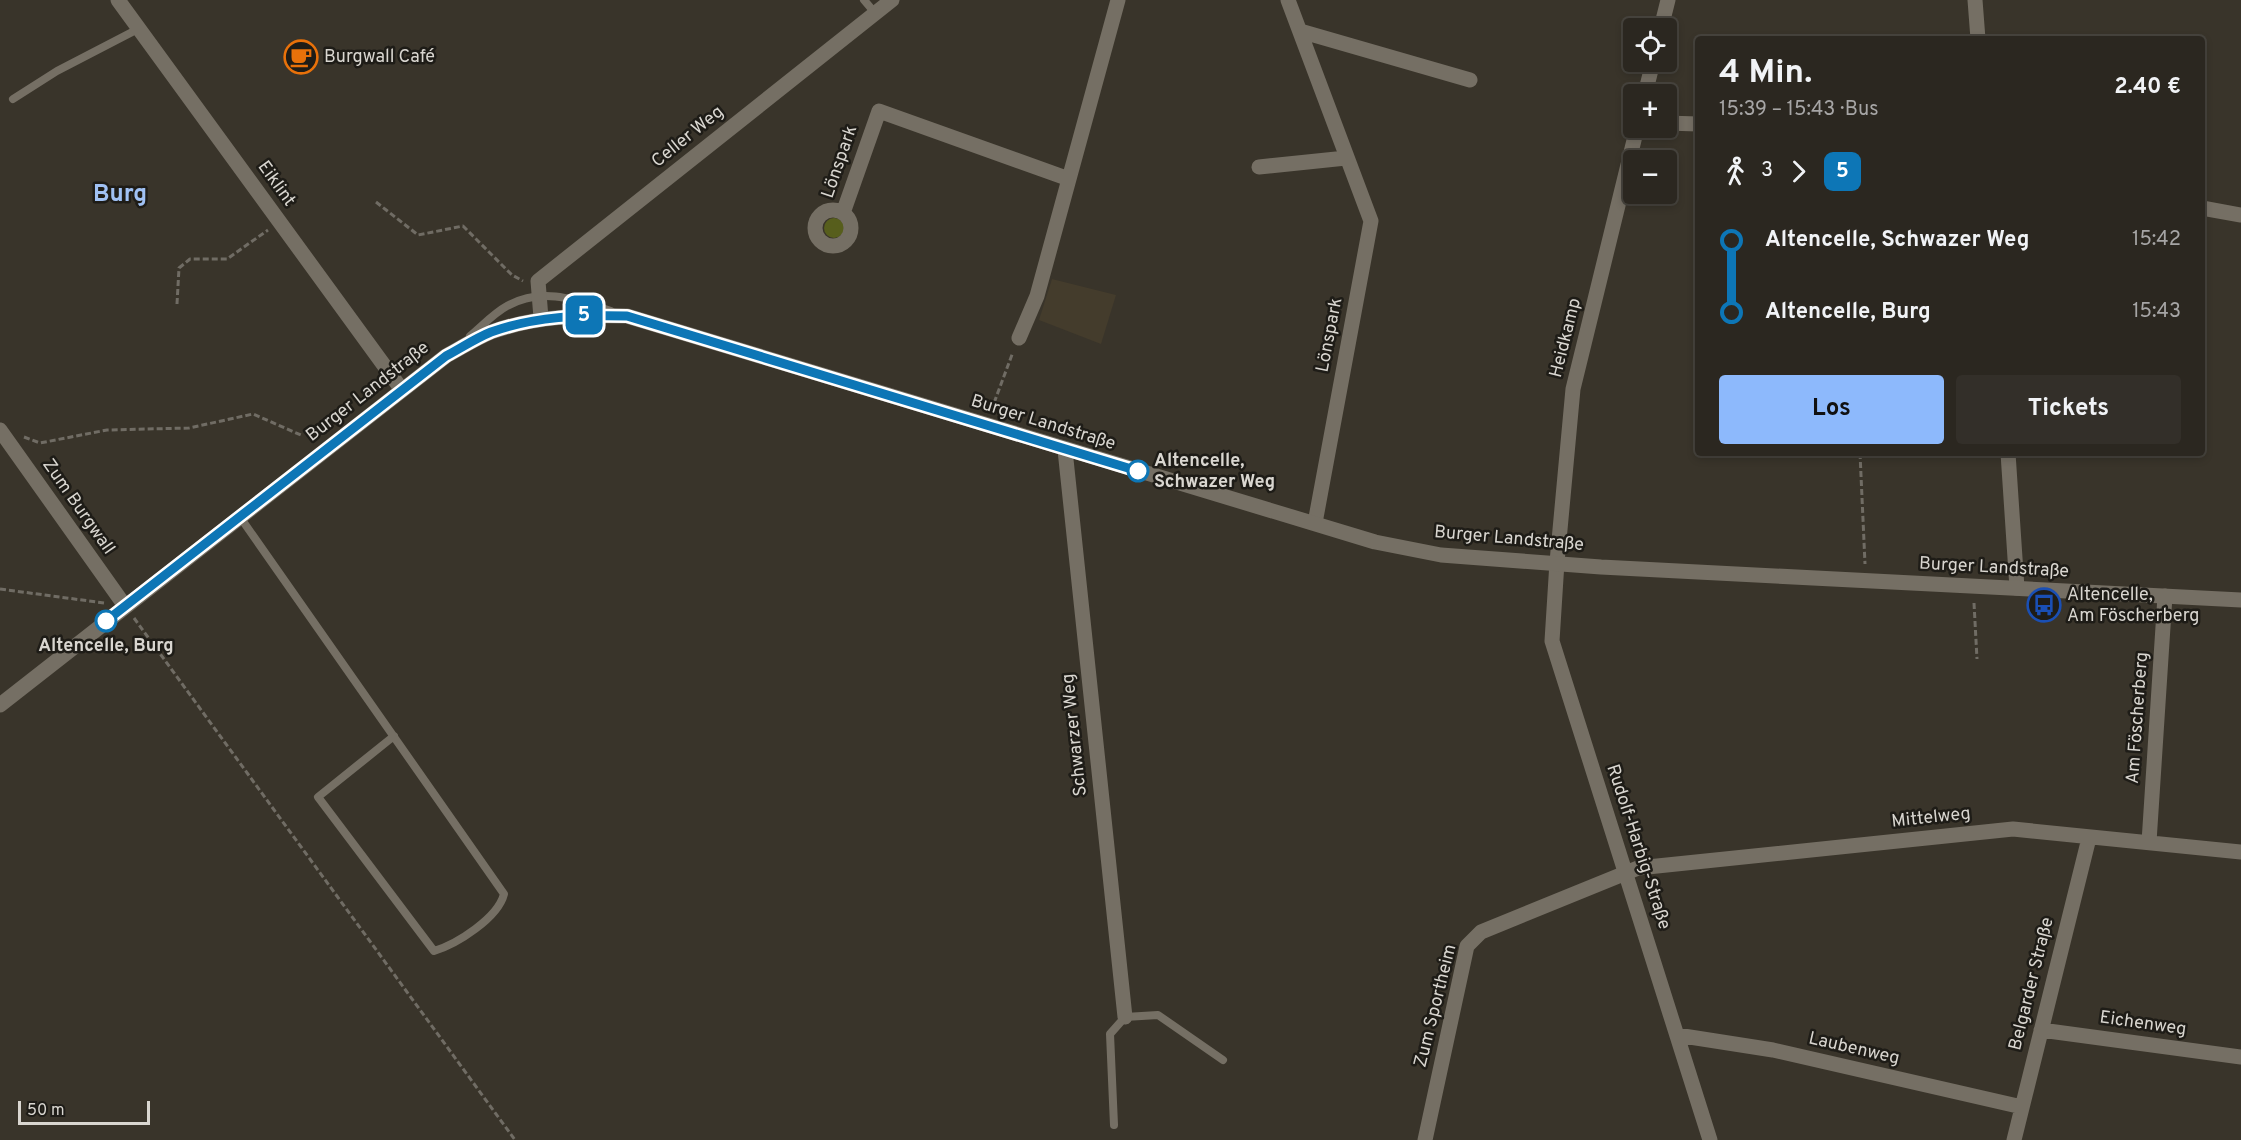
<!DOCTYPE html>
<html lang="de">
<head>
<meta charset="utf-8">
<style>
  :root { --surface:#2b2720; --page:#332f29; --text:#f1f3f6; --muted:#a6a5a5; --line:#47443e; --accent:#8db9fc }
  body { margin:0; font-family:Overpass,sans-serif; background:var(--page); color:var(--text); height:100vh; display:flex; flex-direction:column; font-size:22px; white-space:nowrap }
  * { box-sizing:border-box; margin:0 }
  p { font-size:20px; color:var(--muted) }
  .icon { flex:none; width:33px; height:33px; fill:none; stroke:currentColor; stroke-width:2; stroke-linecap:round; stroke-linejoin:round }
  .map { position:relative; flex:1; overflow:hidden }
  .drawer { position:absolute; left:1695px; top:36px; width:510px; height:420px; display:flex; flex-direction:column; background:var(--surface); border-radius:6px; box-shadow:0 3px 9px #0003,0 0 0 2px var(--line) }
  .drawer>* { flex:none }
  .badge { padding:0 12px; border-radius:9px; font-size:21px; line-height:39px }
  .fabs { position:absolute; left:1623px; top:18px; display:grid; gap:12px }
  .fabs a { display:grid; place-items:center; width:54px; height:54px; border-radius:6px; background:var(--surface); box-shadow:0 3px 9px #0003,0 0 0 2px var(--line); font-size:30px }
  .scale { position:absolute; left:18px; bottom:15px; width:132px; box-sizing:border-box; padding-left:6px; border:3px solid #d9d6d0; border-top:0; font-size:16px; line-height:21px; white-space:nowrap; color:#d9d6d0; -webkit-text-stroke:4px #1e1c17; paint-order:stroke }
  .map>.badge { position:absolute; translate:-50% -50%; box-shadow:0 0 0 3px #fff }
  .legs { display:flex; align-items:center; gap:9px; height:66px; padding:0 24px; font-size:20px }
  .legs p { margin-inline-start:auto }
  .overview { display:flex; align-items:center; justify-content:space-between; height:102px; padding:0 24px }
  h1 { font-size:33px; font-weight:700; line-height:45px }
  .cta { display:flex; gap:12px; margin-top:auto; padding:12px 24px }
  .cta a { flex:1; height:69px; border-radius:6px; background:var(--accent); color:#111; font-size:24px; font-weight:700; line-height:69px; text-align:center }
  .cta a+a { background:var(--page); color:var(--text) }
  ul { padding:0 24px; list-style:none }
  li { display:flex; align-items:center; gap:21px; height:72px; font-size:22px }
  li i { display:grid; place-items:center; width:9px; height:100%; margin:0 8px; background:currentColor }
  li i::after { content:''; width:15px; height:15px; margin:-8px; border:4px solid; border-radius:50%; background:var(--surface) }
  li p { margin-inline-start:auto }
  li:first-child i { background:linear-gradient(#0000 50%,currentColor 0) }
  li:last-child i { background:linear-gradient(currentColor 50%,#0000 0) }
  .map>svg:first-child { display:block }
  .built { fill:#443c2c }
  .green { fill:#575e1c }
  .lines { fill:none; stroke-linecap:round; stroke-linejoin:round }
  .path { stroke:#706c64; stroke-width:3; stroke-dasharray:6 3; stroke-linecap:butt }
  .lane { stroke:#756f64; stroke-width:8 }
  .street { stroke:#756f64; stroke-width:15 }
  .secondary { stroke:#756f64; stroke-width:15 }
  .line-1-casing { stroke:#fff; stroke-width:14 }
  .line-1 { stroke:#0d76b6; stroke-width:9 }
  .stop-1-dot { fill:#fff; stroke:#0d76b6; stroke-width:3 }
  .labels { text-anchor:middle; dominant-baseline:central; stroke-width:5; stroke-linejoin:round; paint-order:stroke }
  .poi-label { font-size:18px; fill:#d9d6d0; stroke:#1e1c17; text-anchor:start }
  .street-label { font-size:18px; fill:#d9d6d0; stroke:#1e1c17 }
  .stop-label { font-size:18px; font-weight:bold; fill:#d9d6d0; stroke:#1e1c17; text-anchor:start }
  .district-label { font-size:24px; font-weight:bold; fill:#a0c1f3; stroke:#1e1c17 }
</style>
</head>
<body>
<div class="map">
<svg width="2241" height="1140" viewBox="0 0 2241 1140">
  <rect width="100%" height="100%" fill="#39342a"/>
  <!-- built -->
  <path class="built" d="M1052,279L1116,295L1101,344L1039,320Z"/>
  <!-- green -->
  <path class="green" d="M824 228a10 10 0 1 1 20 0a10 10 0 1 1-20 0Z"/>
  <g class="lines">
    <!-- path -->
    <path class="path" d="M376,202L418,235L463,226L512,275L523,281
      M177,304L179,268L190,259H227L268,230
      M991,411L1013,352
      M24,437L40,443L107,430L189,428L253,414L303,436
      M1860,453L1865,564
      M0,589L104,603
      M1974,603L1977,659
      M134,618L515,1140"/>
    <!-- lane -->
    <path class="lane" d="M864,0L875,13
      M13,99L57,71L138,29
      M470,336C482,326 494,313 507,306C542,286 577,300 611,311
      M240,517L504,894C498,918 457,944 434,951L318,797L394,736
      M1114,1125L1110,1034L1125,1017L1158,1015L1223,1060"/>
    <!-- street -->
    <path class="street" d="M118,0L402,390
      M1288,0L1371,221L1315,523
      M1975,0L1978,39
      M1661,28L1668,0
      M1300,31L1470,80
      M1645,94L1653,62
      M1666,123L1698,124
      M1637,128L1573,389L1557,562L1552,641L1710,1140
      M1259,167L1346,158
      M2202,208L2241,215
      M815 228a18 18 0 1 1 36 0a18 18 0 1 1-36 0Z
      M843,213L879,111L1069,179
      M541,318L538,281L892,0
      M1019,338L1037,296L1118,0
      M0,430L125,606
      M1065,450L1125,1017
      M2008,453L2017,588
      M2149,842L2165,596
      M2041,1030L2241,1057
      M1677,1035L1773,1050L2022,1107
      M1425,1140L1467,946L1481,932L1638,868L2013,829L2241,852
      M2014,1140L2089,838"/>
    <!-- secondary -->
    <path class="secondary" d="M0,705L446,356C461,348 476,338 491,332C536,316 580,315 627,316L1375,542L1441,555L1601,567L2241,600"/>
  </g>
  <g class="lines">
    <!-- line-1 casing -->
    <g class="line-1-casing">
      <path id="line-1" d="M106,621L446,356C461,348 476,338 491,332C536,316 580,315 627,316L1138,471"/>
    </g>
    <!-- line-1 -->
    <use href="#line-1" class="line-1"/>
  </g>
  <!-- icons -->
  <defs>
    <g id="cafe-ring" transform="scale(1.725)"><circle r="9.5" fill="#1e1c17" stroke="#e8710a" stroke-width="1.5"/><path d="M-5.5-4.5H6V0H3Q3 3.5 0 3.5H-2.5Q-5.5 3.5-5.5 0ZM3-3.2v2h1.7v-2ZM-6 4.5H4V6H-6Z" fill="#e8710a"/></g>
    <g id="bus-ring" transform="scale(1.725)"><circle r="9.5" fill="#1e1c17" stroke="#1a4fb4" stroke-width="1.5"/><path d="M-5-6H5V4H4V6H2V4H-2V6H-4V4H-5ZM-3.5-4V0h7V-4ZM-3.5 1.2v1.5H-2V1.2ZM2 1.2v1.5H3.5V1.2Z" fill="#1a4fb4"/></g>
  </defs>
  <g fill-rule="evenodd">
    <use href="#cafe-ring" x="301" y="57"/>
    <use href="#bus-ring" x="2044" y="605"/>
  </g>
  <!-- markers -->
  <g class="stop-1-dot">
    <circle cx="1138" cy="471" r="10"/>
    <circle cx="106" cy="621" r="10"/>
  </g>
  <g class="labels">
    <!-- poi labels -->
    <g class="poi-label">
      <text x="324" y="57">Burgwall Café</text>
      <text x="2067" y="595">Altencelle,<tspan x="2067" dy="21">Am Föscherberg</tspan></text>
    </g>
    <!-- street labels -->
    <g class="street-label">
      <text transform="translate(688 137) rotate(-39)">Celler Weg</text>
      <text transform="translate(840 162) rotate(-71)">Lönspark</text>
      <text transform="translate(276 184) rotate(54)">Eiklint</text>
      <text transform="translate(1330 335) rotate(-79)">Lönspark</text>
      <text transform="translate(1566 338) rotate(-76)">Heidkamp</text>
      <text transform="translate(368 392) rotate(-38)">Burger Landstraße</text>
      <text transform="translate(1043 423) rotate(17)">Burger Landstraße</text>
      <text transform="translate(78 507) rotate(55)">Zum Burgwall</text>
      <text transform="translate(1509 539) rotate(5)">Burger Landstraße</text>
      <text transform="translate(1994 568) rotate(3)">Burger Landstraße</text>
      <text transform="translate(2138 718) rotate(-86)">Am Föscherberg</text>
      <text transform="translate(1075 735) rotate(-96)">Schwarzer Weg</text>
      <text transform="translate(1931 818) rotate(-6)">Mittelweg</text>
      <text transform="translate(1638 847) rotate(72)">Rudolf-Harbig-Straße</text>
      <text transform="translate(2032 984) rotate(-76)">Belgarder Straße</text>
      <text transform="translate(1436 1006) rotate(-76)">Zum Sportheim</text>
      <text transform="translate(2143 1024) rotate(8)">Eichenweg</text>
      <text transform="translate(1854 1049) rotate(13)">Laubenweg</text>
    </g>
    <!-- stop labels -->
    <g class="stop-label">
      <text x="1154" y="461">Altencelle,<tspan x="1154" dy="21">Schwazer Weg</tspan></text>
      <text x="106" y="646" text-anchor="middle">Altencelle, Burg</text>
    </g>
    <!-- district labels -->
    <g class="district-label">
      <text x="120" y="195">Burg</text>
    </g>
  </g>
</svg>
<div class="fabs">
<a><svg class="icon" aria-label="locate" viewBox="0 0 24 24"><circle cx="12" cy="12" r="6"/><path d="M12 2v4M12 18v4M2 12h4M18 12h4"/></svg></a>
<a>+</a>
<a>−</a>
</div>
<div class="scale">50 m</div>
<b class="badge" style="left:584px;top:315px;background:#0d76b6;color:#fff">5</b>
<section class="drawer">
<div class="overview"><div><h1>4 Min.</h1><p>15:39 – 15:43 · Bus</p></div><b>2.40 €</b></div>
<div class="legs"><svg class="icon" aria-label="walk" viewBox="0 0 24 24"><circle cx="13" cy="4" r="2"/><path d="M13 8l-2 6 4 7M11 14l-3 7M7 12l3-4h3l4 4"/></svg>3<svg class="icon" aria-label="forward" viewBox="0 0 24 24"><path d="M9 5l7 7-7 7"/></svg><b class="badge" style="background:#0d76b6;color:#fff">5</b></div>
<ul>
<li><i style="color:#0d76b6"></i><b>Altencelle, Schwazer Weg</b><p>15:42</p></li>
<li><i style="color:#0d76b6"></i><b>Altencelle, Burg</b><p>15:43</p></li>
</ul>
<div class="cta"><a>Los</a><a>Tickets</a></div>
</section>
</div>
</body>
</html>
